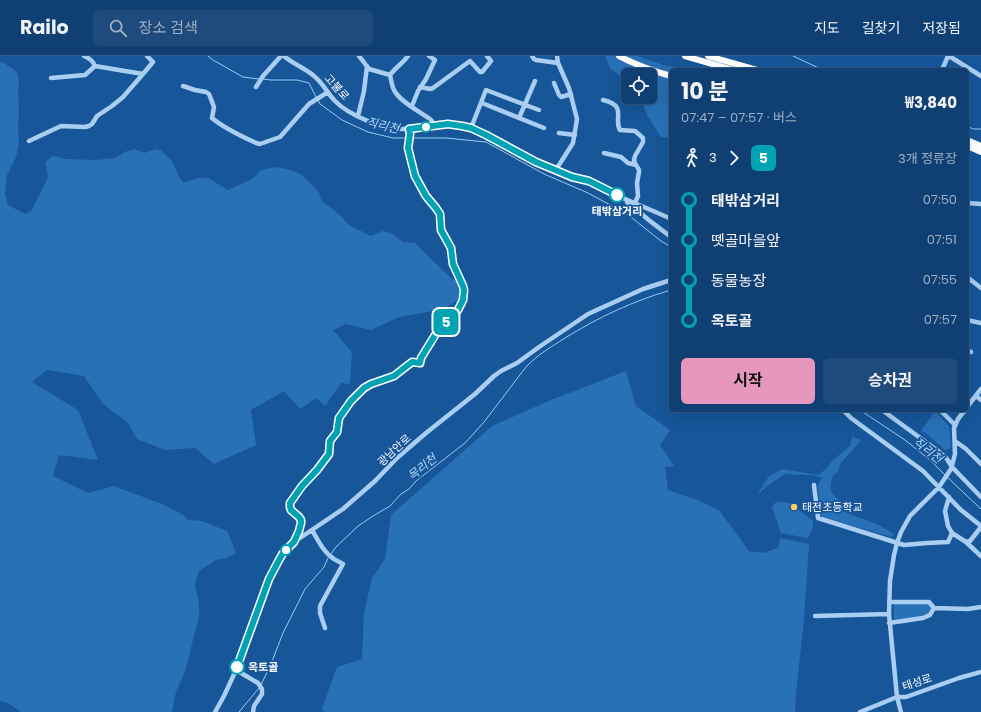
<!DOCTYPE html>
<html lang="ko">
<head>
<meta charset="utf-8">
<style>
  :root { --surface:#104073; --page:#1e4b7b; --text:#f1f3f6; --muted:#9cafc4; --line:#305985; --accent:#e797bd }
  body { margin:0; font-family:Poppins,"Noto Sans KR",sans-serif; background:var(--page); color:var(--text); height:100vh; display:flex; flex-direction:column; font-size:15px; white-space:nowrap }
  * { box-sizing:border-box; margin:0 }
  p { font-size:13px; color:var(--muted) }
  .icon { flex:none; width:22px; height:22px; fill:none; stroke:currentColor; stroke-width:2; stroke-linecap:round; stroke-linejoin:round }
  .map { position:relative; flex:1; overflow:hidden }
  .sheet { position:absolute; left:669px; top:12px; width:300px; height:344px; display:flex; flex-direction:column; background:var(--surface); border-radius:6px; box-shadow:0 4px 16px #0002,0 0 0 1px var(--line) }
  .sheet>* { flex:none }
  .badge { padding:0 8px; border-radius:6px; font-size:14px; line-height:26px }
  .buttons { position:absolute; left:621px; top:12px; display:grid; gap:8px }
  .buttons a { display:grid; place-items:center; width:36px; height:36px; border-radius:6px; background:var(--surface); box-shadow:0 4px 16px #0002,0 0 0 1px var(--line); font-size:20px }
  .map>.badge { position:absolute; translate:-50% -50%; box-shadow:0 0 0 2px #fff }
  .legs { display:flex; align-items:center; gap:6px; height:44px; padding:0 12px; font-size:13px }
  .legs p { margin-inline-start:auto }
  .summary { display:flex; align-items:center; justify-content:space-between; height:68px; padding:0 12px }
  h1 { font-size:22px; font-weight:700; line-height:30px }
  .action { display:flex; gap:8px; margin-top:auto; padding:8px 12px }
  .action a { flex:1; height:46px; border-radius:6px; background:var(--accent); color:#111; font-size:16px; font-weight:700; line-height:46px; text-align:center }
  .action a+a { background:var(--page); color:var(--text) }
  ul { padding:0 12px; list-style:none }
  li { display:flex; align-items:center; gap:14px; height:40px; font-size:15px }
  li i { display:grid; place-items:center; width:6px; height:100%; margin:0 5px; background:currentColor }
  li i::after { content:''; width:10px; height:10px; margin:-5px; border:3px solid; border-radius:50%; background:var(--surface) }
  li p { margin-inline-start:auto }
  li:first-child i { background:linear-gradient(#0000 50%,currentColor 0) }
  li:last-child i { background:linear-gradient(currentColor 50%,#0000 0) }
  header { display:flex; align-items:center; gap:24px; box-sizing:border-box; height:56px; padding:0 20px; background:var(--surface); border-bottom:1px solid var(--line) }
  header strong { font-size:19px }
  nav { display:flex; gap:22px; margin-inline-start:auto; font-size:14px }
  .search { width:280px; height:36px; background:var(--page); display:flex; align-items:center; gap:10px; box-sizing:border-box; padding:0 14px; border-radius:6px; color:var(--muted); font-size:15px }
  .map>svg:first-child { display:block }
  .green { fill:#2971b7 }
  .lines { fill:none; stroke-linecap:round; stroke-linejoin:round }
  .stream { stroke:#9ccaf5; stroke-width:1 }
  .minor { stroke:#a9cef2; stroke-width:4.5 }
  .highway { stroke:#fff; stroke-width:6 }
  .line-1-casing { stroke:#fff; stroke-width:9 }
  .line-1 { stroke:#00a3b4; stroke-width:6 }
  .stop-1-dot { fill:#fff; stroke:#00a3b4; stroke-width:2 }
  .poi-dot { fill:#ffcc6a; stroke:#165699; stroke-width:1.5 }
  .labels { text-anchor:middle; dominant-baseline:central; stroke-width:3.5; stroke-linejoin:round; paint-order:stroke }
  .street-label { font-size:11px; fill:#fff; stroke:#165699 }
  .stop-label { font-size:11px; font-weight:bold; fill:#fff; stroke:#165699 }
  .poi-label { font-size:11px; fill:#fff; stroke:#165699; text-anchor:start }
  .water-label { font-size:12px; font-style:italic; fill:#b6d8f9; stroke:#165699 }
</style>
</head>
<body>
<header>
<strong>Railo</strong>
<div class="search"><svg class="icon" aria-label="search" viewBox="0 0 24 24"><circle cx="10" cy="10" r="6"/><path d="M15 15l6 6"/></svg>장소 검색</div>
<nav><a>지도</a><a>길찾기</a><a>저장됨</a></nav>
</header>
<div class="map">
<svg width="981" height="656" viewBox="0 0 981 656">
  <rect width="100%" height="100%" fill="#165699"/>
  <!-- green -->
  <path class="green" d="M605,0H637L666,10L698,14H671V82L661,81L648,61L640,41H650V19H628V26L610,12Z
    M0,6L4,7L17,16L19,25L18,36L19,57L18,71L19,88L16,101L7,119L5,138L8,149L25,158L31,155L44,130L48,120L45,106L53,100L66,103L96,104L115,102L125,96L134,93L144,97L156,93L162,95L172,105L178,119L183,127L197,122H208L228,134L252,123L261,114L276,111L291,114L302,119L318,135L322,145L341,160L349,169L371,180L382,175L391,177L403,186L415,187L452,223C463,227 462,232 461,242L444,253L399,261L371,274L346,268L333,274L352,296L350,328L341,327L325,350L316,342L300,353L284,335L251,354L256,389L214,408L195,392L165,394L137,383L128,367L103,348L84,320L47,314L32,326L78,354L98,404L59,399L53,420L88,437L114,430L162,448L185,460L188,464L202,465L227,475L236,497L226,502L216,504L199,515L195,528L199,548V560L185,616L176,636L172,656H21L8,647L0,645Z
    M626,315L636,350L670,374L660,389L674,410L665,411L668,434L697,444L719,454L749,495L765,497L779,491L780,482L809,488L804,563L796,638L795,656H324L322,652L337,611L362,603L364,557L372,522L385,503L391,459L492,370L546,346Z
    M935,355L949,370L951,392L945,394L926,377L921,375Z
    M852,381L861,384L857,389L840,408L838,416L833,419C829,433 829,435 840,445L839,454L879,469L894,478L891,481L820,460L818,429L822,422L813,419H806L785,418L770,428L757,439L769,420L782,413L818,419L826,413L832,405L850,390Z
    M777,446L790,447L813,465C814,471 811,478 807,482L781,477L772,451L775,447Z
    M926,546L930,549L932,552L931,558L922,561L894,565V547Z"/>
  <g class="lines">
    <!-- stream -->
    <path class="stream" d="M208,0L213,4L243,21L259,23
      M793,0L823,14
      M263,23L271,24H297L309,27L316,41
      M318,44L320,48L342,64L368,76L393,82H407
      M967,70L973,73H981
      M412,82H446L486,86L544,118L588,137L627,158L661,185L671,191
      M860,354L905,384L930,404L945,419
      M947,421L981,453
      M331,498L336,491L358,470L373,460L390,450L401,438L409,433L416,425L465,387L484,366L526,311C537,299 551,291 565,282C599,261 633,245 671,234
      M261,629L271,608L283,577L305,533L324,511L328,502
      M239,656L259,632"/>
    <!-- minor -->
    <path class="minor" d="M84,0C89,2 93,5 95,10L143,18L153,6L147,0
      M284,0C293,8 305,12 314,20C323,27 327,37 335,45C350,60 381,72 401,73C417,74 431,68 446,68C454,67 462,70 470,72C494,80 514,96 537,107C549,112 561,118 574,121C580,123 586,124 591,126C602,130 611,136 621,141C637,149 655,155 671,163
      M359,0L369,13L390,19C391,24 392,30 394,34C399,45 420,56 430,63L432,65L434,70
      M532,0L534,3L536,4L558,7
      M949,0L981,20
      M942,14L948,0
      M390,19C395,12 403,7 408,0
      M51,22L85,19L95,10
      M554,27L559,39L561,41L571,38
      M183,30L195,34L206,36L209,38L214,51L212,62C225,73 241,80 256,87L260,88L280,81L309,48L328,36
      M256,31L263,20L281,0
      M420,31L430,33L433,32L470,5L480,16H482L491,5L487,0
      M603,44C628,50 613,62 620,74L635,75L643,82V86L635,100L634,104L635,107L639,114V116L637,127L638,140L635,147
      M482,47L544,72
      M412,50L418,35L426,23L435,4L429,0
      M358,60L364,35L367,10
      M519,62L535,25
      M471,72L486,34L539,54
      M559,77L575,79
      M29,85L61,70L85,71L89,70L92,68L97,60L112,50L123,41L143,18
      M604,97L621,101L628,107L636,109
      M554,114L559,109L573,87L577,63L569,32L558,7L557,0
      M670,120H671
      M627,146L650,165L671,181
      M967,147L981,148
      M967,221L981,232
      M967,264L981,267
      M967,294L971,296
      M976,340L981,344
      M967,351L981,333
      M843,354L851,362L923,415L961,454L981,470
      M882,354L938,395L947,403L952,411L981,441
      M940,354L955,369
      M955,385L966,393L981,408
      M814,429L818,462L904,489L927,487L948,486L952,477
      M949,441L945,455L948,470L952,477L966,486L981,500
      M312,474C318,484 324,497 334,503C337,505 340,506 343,508L320,550V557L325,572
      M294,485L299,475L301,467L299,461L291,454L290,451V447L302,430L317,414L329,398L330,385L337,376L339,362L347,350L364,332L371,328L394,320L413,306L420,307L421,302L432,282L443,270L458,255L463,244L464,234L463,230L453,208L451,192L441,174L440,158L436,152L426,140L415,120L409,92L410,78L409,73
      M966,486L970,485L981,471
      M889,546H929L934,552
      M934,552L968,553L981,551
      M815,560L889,558
      M889,567L923,562L930,559L934,552
      M236,614L258,627L262,633V638L254,650L253,656
      M215,656L224,640L236,614L269,523L274,512L283,497L294,486L343,453L375,425L397,402L426,377L475,338L494,320L501,315L517,307L539,291L588,258L643,233L671,224
      M860,656L897,641H906L959,622L981,616
      M901,656L897,641L889,558L890,525L894,499L897,487L901,476L910,460L939,431L951,413L955,398L954,372L958,363L965,354"/>
    <!-- highway -->
    <path class="highway" d="M619,0C636,9 653,15 671,20
      M685,0L733,14
      M708,0L757,14
      M967,84L981,90
      M967,90L981,96"/>
  </g>
  <g class="lines">
    <!-- line-1 casing -->
    <g class="line-1-casing">
      <path id="line-1" d="M237,611L269,523L279,504L283,497L294,486L299,475L301,467V464L299,461L291,454L290,451V447L302,430L317,414L329,398L330,385L337,376L339,362L351,345L364,332L371,328L394,320L412,306L420,307L421,302L437,276L458,254L463,244L464,234L463,230L453,208L451,192L441,174L440,158L436,152L426,140L415,120L408,92L410,78L409,73L448,68L462,70L471,72L486,79L536,106L572,121L589,125L617,139"/>
    </g>
    <!-- line-1 -->
    <use href="#line-1" class="line-1"/>
  </g>
  <!-- markers -->
  <g class="stop-1-dot">
    <circle cx="426" cy="71" r="5"/>
    <circle cx="617" cy="139" r="7"/>
    <circle cx="286" cy="494" r="5"/>
    <circle cx="237" cy="611" r="7"/>
  </g>
  <circle class="poi-dot" cx="794" cy="451" r="4"/>
  <g class="labels">
    <!-- street labels -->
    <g class="street-label">
      <text transform="translate(337 31) rotate(48)">고불로</text>
      <text transform="translate(394 394) rotate(-43)">광남안로</text>
      <text transform="translate(917 626) rotate(-18)">태성로</text>
    </g>
    <!-- stop labels -->
    <g class="stop-label">
      <text x="617" y="155">태밖삼거리</text>
      <text x="248" y="611" text-anchor="start">옥토골</text>
    </g>
    <!-- poi labels -->
    <g class="poi-label">
      <text x="802" y="451">태전초등학교</text>
    </g>
    <!-- water labels -->
    <g class="water-label">
      <text transform="translate(383 69) rotate(13)">직리천</text>
      <text transform="translate(928 394) rotate(38)">직리천</text>
      <text transform="translate(422 411) rotate(-39)">목리천</text>
    </g>
  </g>
</svg>
<div class="buttons">
<a><svg class="icon" aria-label="locate" viewBox="0 0 24 24"><circle cx="12" cy="12" r="6"/><path d="M12 2v4M12 18v4M2 12h4M18 12h4"/></svg></a>
</div>
<b class="badge" style="left:446px;top:266px;background:#00a3b4;color:#fff">5</b>
<section class="sheet">
<div class="summary"><div><h1>10 분</h1><p>07:47 – 07:57 · 버스</p></div><b>₩3,840</b></div>
<div class="legs"><svg class="icon" aria-label="walk" viewBox="0 0 24 24"><circle cx="13" cy="4" r="2"/><path d="M13 8l-2 6 4 7M11 14l-3 7M7 12l3-4h3l4 4"/></svg>3<svg class="icon" aria-label="forward" viewBox="0 0 24 24"><path d="M9 5l7 7-7 7"/></svg><b class="badge" style="background:#00a3b4;color:#fff">5</b><p>3개 정류장</p></div>
<ul>
<li><i style="color:#00a3b4"></i><b>태밖삼거리</b><p>07:50</p></li>
<li><i style="color:#00a3b4"></i><span>뗏골마을앞</span><p>07:51</p></li>
<li><i style="color:#00a3b4"></i><span>동물농장</span><p>07:55</p></li>
<li><i style="color:#00a3b4"></i><b>옥토골</b><p>07:57</p></li>
</ul>
<div class="action"><a>시작</a><a>승차권</a></div>
</section>
</div>
</body>
</html>
